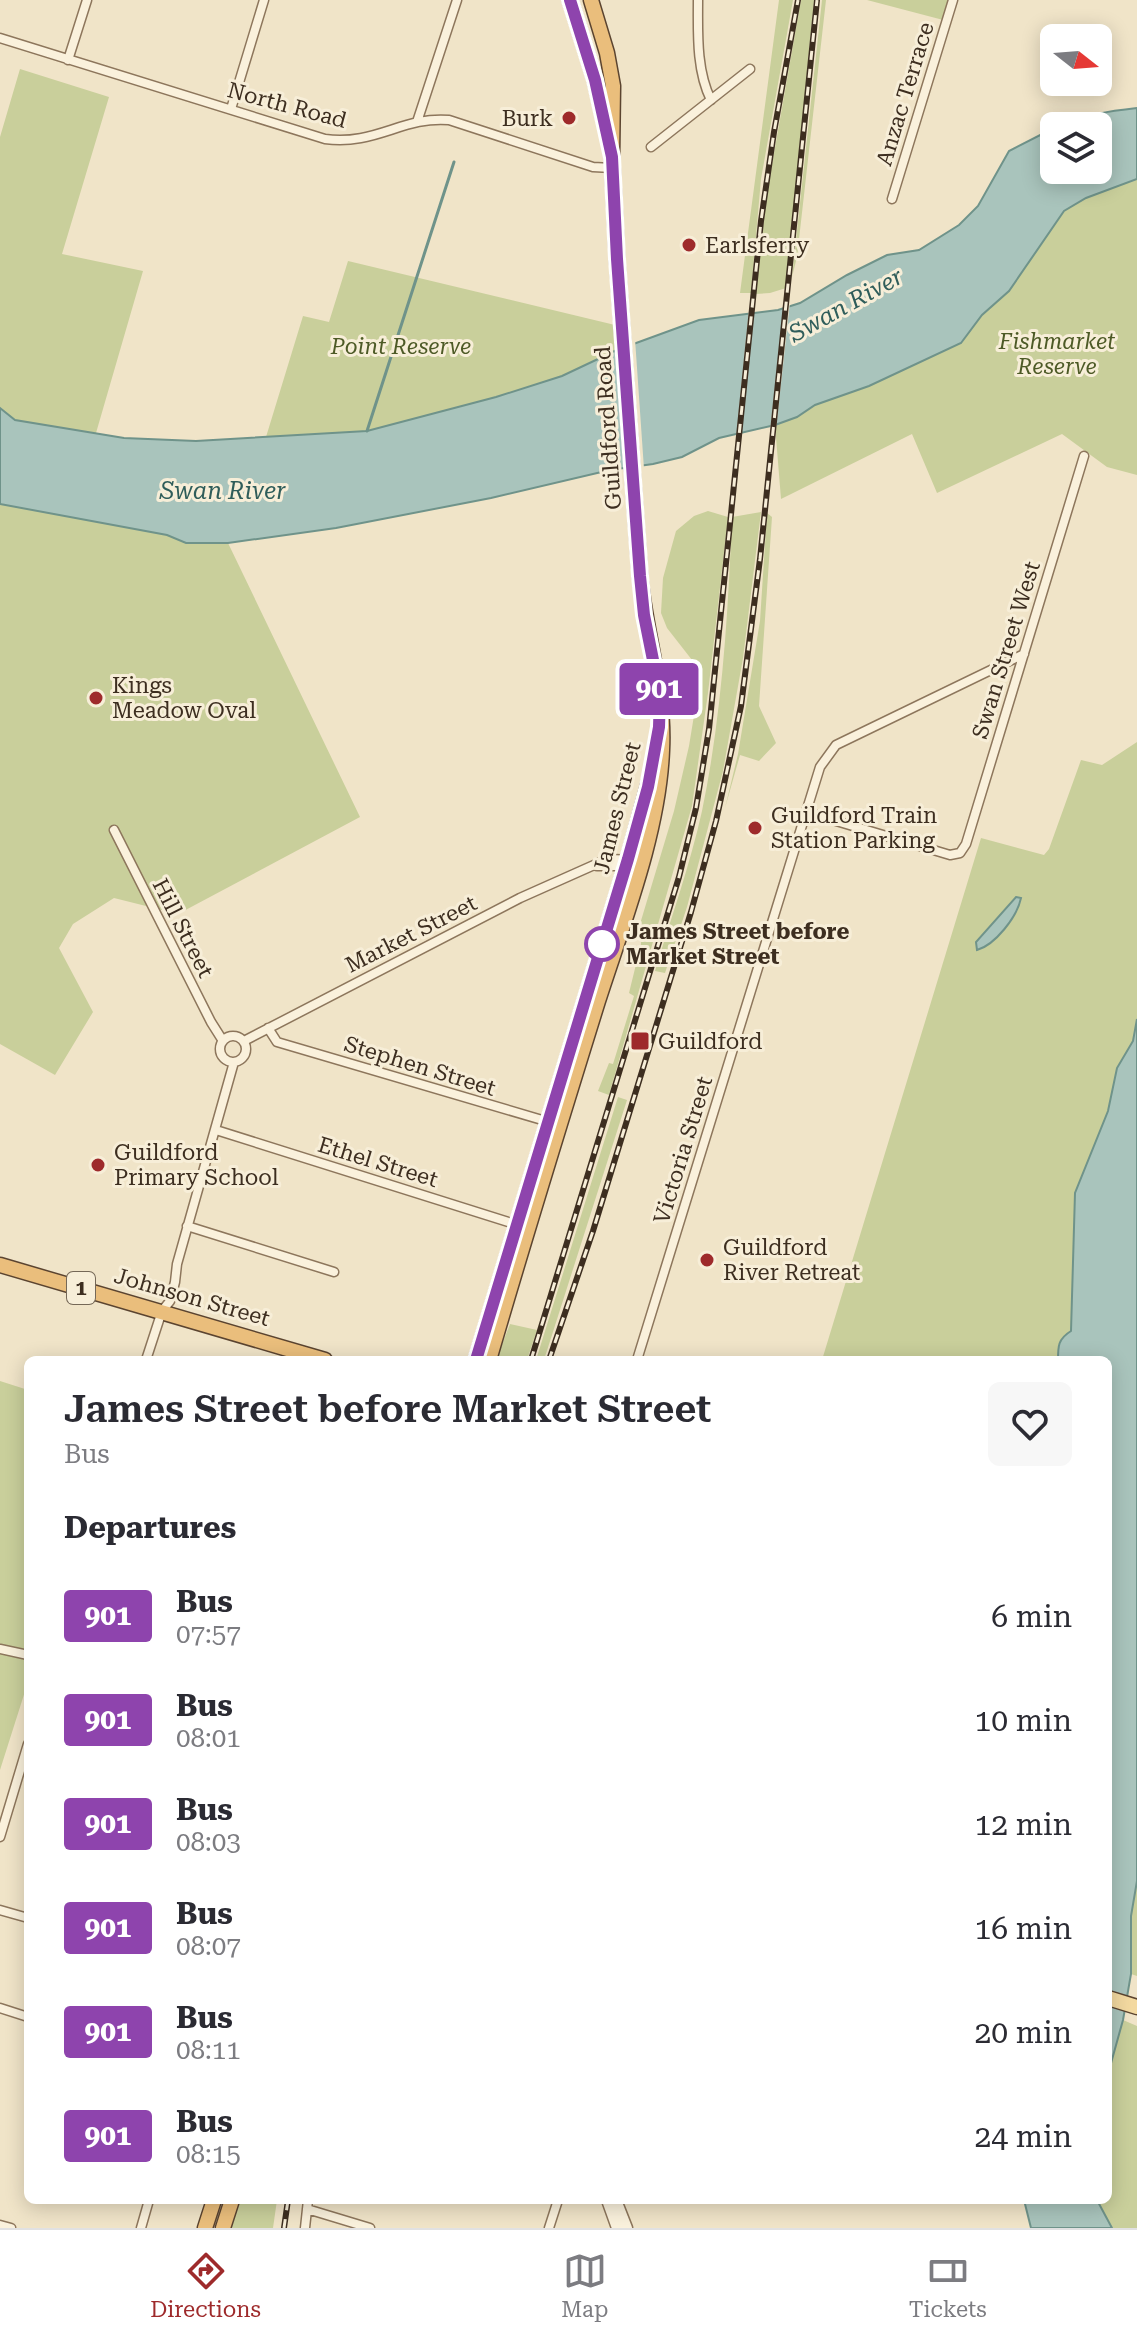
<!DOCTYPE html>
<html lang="en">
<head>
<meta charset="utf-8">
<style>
  :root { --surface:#fff; --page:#f7f7f7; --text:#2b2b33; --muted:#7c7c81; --line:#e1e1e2; --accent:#9e2a2b }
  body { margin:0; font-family:"Roboto Serif",serif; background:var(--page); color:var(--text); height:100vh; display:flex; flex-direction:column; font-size:30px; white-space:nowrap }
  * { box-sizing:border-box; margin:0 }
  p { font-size:26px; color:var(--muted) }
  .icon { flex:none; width:44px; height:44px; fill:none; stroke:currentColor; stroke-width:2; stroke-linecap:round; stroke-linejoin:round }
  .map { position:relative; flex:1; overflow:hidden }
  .sheet { position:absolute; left:24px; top:1356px; width:1088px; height:848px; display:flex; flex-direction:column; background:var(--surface); border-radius:12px; box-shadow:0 4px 20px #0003 }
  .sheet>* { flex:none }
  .badge { padding:0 16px; border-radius:6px; font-size:28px; line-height:52px }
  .needle { width:52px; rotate:107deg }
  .controls { position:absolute; left:1040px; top:24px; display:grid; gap:16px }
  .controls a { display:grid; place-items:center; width:72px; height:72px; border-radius:12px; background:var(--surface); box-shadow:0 4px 20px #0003; font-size:40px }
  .map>.badge { position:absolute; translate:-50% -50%; box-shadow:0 0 0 4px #fff }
  h2 { padding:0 40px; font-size:30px; line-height:72px }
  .round { display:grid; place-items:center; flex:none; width:84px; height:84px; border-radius:12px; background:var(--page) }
  .overview { display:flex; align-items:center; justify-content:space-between; height:136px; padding:0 40px }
  h1 { font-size:38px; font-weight:600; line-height:60px }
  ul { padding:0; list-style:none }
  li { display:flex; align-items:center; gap:24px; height:104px; padding:0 40px }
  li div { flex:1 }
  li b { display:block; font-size:30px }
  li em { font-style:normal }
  li .badge { min-width:88px; font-weight:700; text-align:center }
  .tabs { display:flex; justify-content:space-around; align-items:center; height:112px; border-top:2px solid var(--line); background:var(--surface); font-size:22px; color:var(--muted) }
  .tabs a { display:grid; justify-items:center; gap:4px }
  .tabs .active { color:var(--accent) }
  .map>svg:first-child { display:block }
  .green { fill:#c9cf9b }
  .water { fill:#a9c4bc; stroke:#6f938a; stroke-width:2 }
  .pier { fill:#f0e4c8 }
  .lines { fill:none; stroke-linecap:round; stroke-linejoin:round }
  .stream { stroke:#6f938a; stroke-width:3 }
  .minor-casing { stroke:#8d765c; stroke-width:11 }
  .tertiary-casing { stroke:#8d765c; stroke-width:13 }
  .primary-casing { stroke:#5b4430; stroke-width:17 }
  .trunk-casing { stroke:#5b4430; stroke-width:17 }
  .minor { stroke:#faf1dc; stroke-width:8 }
  .tertiary { stroke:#faf1dc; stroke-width:10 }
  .primary { stroke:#f3d9a0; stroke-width:14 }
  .trunk { stroke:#eabe7c; stroke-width:14 }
  .rail-casing { stroke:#3d2e20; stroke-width:6 }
  .rail { stroke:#f7eed8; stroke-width:3; stroke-dasharray:9; stroke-linecap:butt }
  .line-casing { stroke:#fff; stroke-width:18 }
  .line { stroke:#8e44ad; stroke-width:12 }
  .poi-dot { fill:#9e2a2b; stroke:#f7eed8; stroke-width:3 }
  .stop-dot { fill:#fff; stroke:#8e44ad; stroke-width:4 }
  .labels { text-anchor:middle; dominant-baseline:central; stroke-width:6; stroke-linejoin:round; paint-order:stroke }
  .shield { fill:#f7eed8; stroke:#756857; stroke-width:2 }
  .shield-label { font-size:20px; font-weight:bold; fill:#3d2e20 }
  .street-label { font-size:22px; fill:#3d2e20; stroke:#f7eed8 }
  .poi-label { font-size:22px; fill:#3d2e20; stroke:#f7eed8; text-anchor:start }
  .park-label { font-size:22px; font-style:italic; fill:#4d5a26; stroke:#f7eed8 }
  .stop-label { font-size:22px; font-weight:bold; fill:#3d2e20; stroke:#f7eed8; text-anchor:start }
  .water-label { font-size:24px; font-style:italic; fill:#2f5d5a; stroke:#f7eed8 }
</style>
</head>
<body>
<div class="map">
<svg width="1137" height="2228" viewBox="0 0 1137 2228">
  <rect width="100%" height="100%" fill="#f0e4c8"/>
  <!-- green -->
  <path class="green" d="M779,0H793L761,179L751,293H740Z
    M801,0H814L786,288L770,293L755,294L767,193Z
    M822,0H826L797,257L792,277Z
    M867,0H953L947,21Z
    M20,69L109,97L62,254L143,271L96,433L15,420L0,408V137Z
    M1137,179V475L1107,467L1062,434L937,493L912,434L781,499L775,425L797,417L815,405L869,386L961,343L982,315L1009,291L1064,211L1085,198Z
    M348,261L615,325L617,350L562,376L496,397L367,431L266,437L303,316L329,322Z
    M0,504L167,535L186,543H228L360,817L178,914L114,898L73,924L59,948L93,1012L55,1075L0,1044Z
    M708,511L728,517L708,693L692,806L609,1095L598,1091L609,1063L613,1064L634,996L629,993L641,944L640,924L674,811L689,746L698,691L692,660L667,628L661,613L663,578L676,531L694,516Z
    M761,512L743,658L723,771L687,907L665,973L655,971C671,918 690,865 702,811C722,715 728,615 732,517Z
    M767,513L772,517L759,706L776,743L759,761L740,755L725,808L738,754L760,621Z
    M1137,742V1019L1133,1041L1117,1068L1108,1111L1075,1193L1071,1331C1058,1339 1058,1346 1058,1360H822L981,838L1044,855L1049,849L1081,760L1102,765Z
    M618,1097L627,1100L544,1360H536Z
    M510,1324L537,1330L527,1360H496Z
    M0,1381L28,1390V1682L0,1770Z
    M1137,1881V1976L1131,1974V1916Z
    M1123,2020L1137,2026V2228H1112L1097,2200H1108V2074Z
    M237,2200H277L273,2228H228Z"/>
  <!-- water -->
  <path class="water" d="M1137,108V179L1086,198L1064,211L1009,291L982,315L961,343L869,386L815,405L797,417L775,425L719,438L682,457L653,464L610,470L491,498L336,528L228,543H186L167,535L0,504V408L15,420L124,438L196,441L367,431L496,397L562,376L617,350L699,320L778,310L800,303L847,275L887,255L919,250L959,225L978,206L1009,151L1054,128V170H1098V126H1058C1083,115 1110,111 1137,108Z
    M1016,897L1021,898C1017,917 995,945 977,950L976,942Z
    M1137,1019V1881L1131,1916V1974L1123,2020L1108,2074V1360H1058C1058,1346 1058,1339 1071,1331L1075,1193L1108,1111L1117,1068L1133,1041Z
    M1024,2200H1097L1112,2228H1031Z"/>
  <!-- pier -->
  <path class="pier" d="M790,302L776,429L770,431L784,304Z
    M754,308L740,439L736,440L749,309Z
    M635,339L644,469L628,471L618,345Z"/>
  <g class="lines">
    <!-- stream -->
    <path class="stream" d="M367,431L454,162"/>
    <!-- minor casing -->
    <g class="minor-casing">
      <path id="minor" d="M698,0C698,32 696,70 711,100
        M0,38L325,139C375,146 403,116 449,120L593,167L612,168
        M68,60L87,0
        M231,109L264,0
        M417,122L457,0
        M651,147L750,69
        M892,199L953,0
        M806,812L950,855L960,853L966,844L1084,456
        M114,830L211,1022L223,1041
        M597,866H625L638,870
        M268,1028L277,1042L549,1122
        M220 1049a13 13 0 1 1 26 0a13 13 0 1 1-26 0Z
        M244,1041L520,898L603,861L611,859L631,860
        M216,1130L521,1226
        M187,1226L334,1272
        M146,1360L162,1311L170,1301L175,1282L177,1264L234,1062
        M637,1360L820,767L836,745L1024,654
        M0,1649L28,1655
        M0,1837L28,1744
        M0,1910L28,1918
        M0,2008L28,2017
        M307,2209L370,2228
        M0,2225L11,2228
        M141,2228L149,2200
        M305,2228L308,2200
        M549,2228L558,2200"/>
    </g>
    <!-- tertiary casing -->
    <g class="tertiary-casing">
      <path id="tertiary" d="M607,2200L617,2228
        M616,2200L627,2228"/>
    </g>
    <!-- primary casing -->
    <g class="primary-casing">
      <path id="primary" d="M1108,1998L1137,2007"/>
    </g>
    <!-- trunk casing -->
    <g class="trunk-casing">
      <path id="trunk" d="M570,0L595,80L607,133
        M0,1265L325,1360
        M476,1360L628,859L653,767
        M489,1360C524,1240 561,1120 598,1001C623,923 659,832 662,750C665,691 646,634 640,576L617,259L612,157L613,86L607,53L591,0
        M205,2228L214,2200
        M223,2228L232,2200"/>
    </g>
    <!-- minor -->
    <use href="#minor" class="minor"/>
    <!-- tertiary -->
    <use href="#tertiary" class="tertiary"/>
    <!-- primary -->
    <use href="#primary" class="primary"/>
    <!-- trunk -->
    <use href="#trunk" class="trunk"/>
    <!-- rail casing -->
    <g class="rail-casing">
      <path id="rail" d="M531,1360L679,877L696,808L709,729L761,221L774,132L798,0
        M549,1360L593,1231L691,912L716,821L741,706L760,559L817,0
        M284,2228L288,2200"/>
    </g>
    <!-- rail -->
    <use href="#rail" class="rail"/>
  </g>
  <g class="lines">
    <!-- line casing -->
    <g class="line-casing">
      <path id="line" d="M476,1360L628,859L648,787L659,727L660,695L644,615L640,576L617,259L612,157L595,80L570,0"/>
    </g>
    <!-- line -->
    <use href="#line" class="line"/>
  </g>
  <!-- markers -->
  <g class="poi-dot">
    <circle cx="569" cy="118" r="8"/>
    <circle cx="689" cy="245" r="8"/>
    <circle cx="96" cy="698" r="8"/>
    <circle cx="755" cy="828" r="8"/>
    <rect x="630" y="1031" width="20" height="20" rx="4"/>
    <circle cx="98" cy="1165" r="8"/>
    <circle cx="707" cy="1260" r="8"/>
  </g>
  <circle class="stop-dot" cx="602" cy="944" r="16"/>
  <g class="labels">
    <!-- shield labels -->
    <rect class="shield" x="67" y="1272" width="28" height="32" rx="6"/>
    <g class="shield-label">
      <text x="81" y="1288">1</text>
    </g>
    <!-- street labels -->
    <g class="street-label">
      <text transform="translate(905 94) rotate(-73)">Anzac Terrace</text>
      <text transform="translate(287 105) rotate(15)">North Road</text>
      <text transform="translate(608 428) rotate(-94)">Guildford Road</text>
      <text transform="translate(1006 650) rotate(-73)">Swan Street West</text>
      <text transform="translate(617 808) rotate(-76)">James Street</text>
      <text transform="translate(183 928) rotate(63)">Hill Street</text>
      <text transform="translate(411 934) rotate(-27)">Market Street</text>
      <text transform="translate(420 1066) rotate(17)">Stephen Street</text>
      <text transform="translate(683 1150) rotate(-73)">Victoria Street</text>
      <text transform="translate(378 1162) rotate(17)">Ethel Street</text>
      <text transform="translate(192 1297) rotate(16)">Johnson Street</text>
    </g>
    <!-- poi labels -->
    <g class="poi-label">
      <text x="553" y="118" text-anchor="end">Burk</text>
      <text x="705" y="245">Earlsferry</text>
      <text x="112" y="685">Kings<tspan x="112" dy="25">Meadow Oval</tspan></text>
      <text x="771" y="815">Guildford Train<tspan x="771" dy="25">Station Parking</tspan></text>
      <text x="658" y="1041">Guildford</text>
      <text x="114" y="1152">Guildford<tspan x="114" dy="25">Primary School</tspan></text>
      <text x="723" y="1247">Guildford<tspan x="723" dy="25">River Retreat</tspan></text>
    </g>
    <!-- park labels -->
    <g class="park-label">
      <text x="1057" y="341">Fishmarket<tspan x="1057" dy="25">Reserve</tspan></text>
      <text x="401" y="346">Point Reserve</text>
    </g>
    <!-- stop labels -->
    <g class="stop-label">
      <text x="626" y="931">James Street before<tspan x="626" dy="25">Market Street</tspan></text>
    </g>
    <!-- water labels -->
    <g class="water-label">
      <text transform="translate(846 305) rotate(-29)">Swan River</text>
      <text x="223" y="491">Swan River</text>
    </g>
  </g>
</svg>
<div class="controls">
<a><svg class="needle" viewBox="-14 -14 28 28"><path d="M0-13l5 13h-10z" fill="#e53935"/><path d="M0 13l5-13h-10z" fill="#7c7c81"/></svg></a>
<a><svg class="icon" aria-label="layers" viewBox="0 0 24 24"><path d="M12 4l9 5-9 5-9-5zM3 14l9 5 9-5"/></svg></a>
</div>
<b class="badge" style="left:659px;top:689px;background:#8e44ad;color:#fff">901</b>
<section class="sheet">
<div class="overview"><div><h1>James Street before Market Street</h1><p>Bus</p></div><a class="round"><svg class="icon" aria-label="heart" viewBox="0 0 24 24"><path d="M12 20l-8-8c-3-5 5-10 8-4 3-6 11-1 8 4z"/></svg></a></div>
<h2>Departures</h2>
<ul>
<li><span class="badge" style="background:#8e44ad;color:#fff">901</span><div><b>Bus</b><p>07:57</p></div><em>6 min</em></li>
<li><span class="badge" style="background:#8e44ad;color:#fff">901</span><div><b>Bus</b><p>08:01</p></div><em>10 min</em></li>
<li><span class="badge" style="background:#8e44ad;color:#fff">901</span><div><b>Bus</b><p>08:03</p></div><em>12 min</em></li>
<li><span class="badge" style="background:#8e44ad;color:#fff">901</span><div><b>Bus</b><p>08:07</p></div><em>16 min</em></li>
<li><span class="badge" style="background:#8e44ad;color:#fff">901</span><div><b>Bus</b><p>08:11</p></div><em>20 min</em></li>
<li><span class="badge" style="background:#8e44ad;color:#fff">901</span><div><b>Bus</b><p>08:15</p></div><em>24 min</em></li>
</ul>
</section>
</div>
<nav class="tabs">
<a class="active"><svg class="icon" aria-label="directions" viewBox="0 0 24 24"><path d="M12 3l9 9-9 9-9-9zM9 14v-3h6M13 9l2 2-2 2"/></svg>Directions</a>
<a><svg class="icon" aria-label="map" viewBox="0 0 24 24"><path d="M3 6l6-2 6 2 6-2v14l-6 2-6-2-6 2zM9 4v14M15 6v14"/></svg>Map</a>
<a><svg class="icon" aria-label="tickets" viewBox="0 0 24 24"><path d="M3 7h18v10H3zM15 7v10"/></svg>Tickets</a>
</nav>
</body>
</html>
